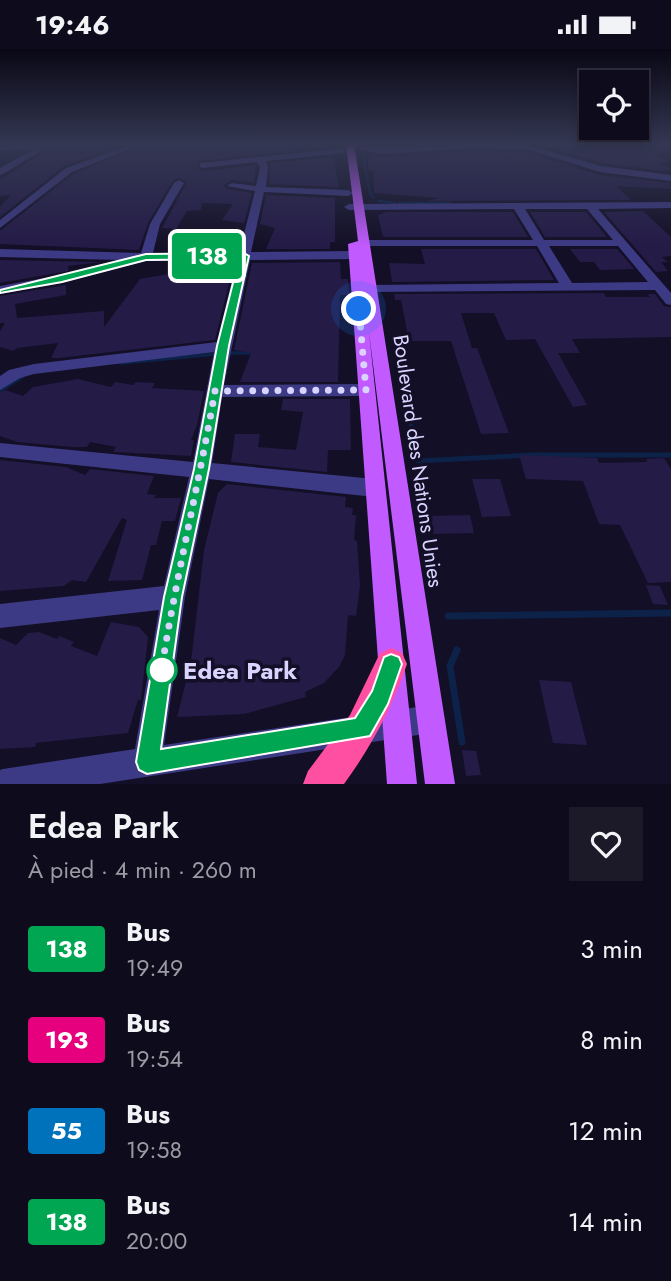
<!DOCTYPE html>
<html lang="fr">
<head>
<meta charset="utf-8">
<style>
  :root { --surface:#0e0b1c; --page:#1c1929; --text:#f1f3f6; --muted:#9b9ba3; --line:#2e2b3b }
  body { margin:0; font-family:Jost,sans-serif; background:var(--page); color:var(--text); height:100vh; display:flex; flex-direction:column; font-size:26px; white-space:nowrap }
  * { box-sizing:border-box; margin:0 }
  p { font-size:23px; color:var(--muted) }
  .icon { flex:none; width:38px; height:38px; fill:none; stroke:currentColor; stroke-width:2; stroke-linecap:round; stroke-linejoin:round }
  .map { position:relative; height:735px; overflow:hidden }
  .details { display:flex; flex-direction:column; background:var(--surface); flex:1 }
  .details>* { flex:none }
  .badge { padding:0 14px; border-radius:5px; font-size:24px; line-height:46px }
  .buttons { position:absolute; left:579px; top:21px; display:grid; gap:14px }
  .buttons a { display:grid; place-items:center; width:70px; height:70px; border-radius:0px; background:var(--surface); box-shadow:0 4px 10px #0003,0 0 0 2px var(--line); font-size:35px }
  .you { position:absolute; width:35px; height:35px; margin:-18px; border:5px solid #fff; border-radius:50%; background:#1a73e8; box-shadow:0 0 0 10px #1a73e833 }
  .map>.badge { position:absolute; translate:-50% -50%; box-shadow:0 0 0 4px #fff }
  .round { display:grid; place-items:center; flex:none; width:74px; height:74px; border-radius:0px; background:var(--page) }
  .headline { display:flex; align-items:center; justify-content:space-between; height:119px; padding:0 28px }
  h1 { font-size:33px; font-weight:600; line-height:52px }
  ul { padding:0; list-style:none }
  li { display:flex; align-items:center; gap:21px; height:91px; padding:0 28px }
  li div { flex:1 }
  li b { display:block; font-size:26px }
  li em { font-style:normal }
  li .badge { min-width:77px; font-weight:700; text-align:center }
  .status { display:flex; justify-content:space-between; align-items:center; height:49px; padding:0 35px; background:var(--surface); direction:ltr }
  .status svg { height:19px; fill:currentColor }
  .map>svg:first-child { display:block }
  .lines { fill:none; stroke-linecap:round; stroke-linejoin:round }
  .stream-far3 { stroke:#0c2248; stroke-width:2.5 }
  .stream-far2 { stroke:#0c2248; stroke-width:3.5 }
  .stream-far1 { stroke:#0c2248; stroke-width:5 }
  .stream { stroke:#0c2248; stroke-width:7 }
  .building { fill:#241b47 }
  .minor { fill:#3d3a85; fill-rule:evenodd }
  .major { fill:#c25bff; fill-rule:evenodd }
  .highway { fill:#ff4fa3; fill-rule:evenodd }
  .line { fill:#00a651; stroke:#fff; stroke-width:2 }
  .walk { stroke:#d9d4ff; stroke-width:7; stroke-dasharray:0 12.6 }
  .stop-dot { fill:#fff; stroke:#00a651; stroke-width:3.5 }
  .labels { text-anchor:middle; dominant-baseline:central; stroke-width:7; stroke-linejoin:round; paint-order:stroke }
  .street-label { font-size:21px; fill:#d9d4ff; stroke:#130f26 }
  .near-stop-label { font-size:24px; font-weight:bold; fill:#d9d4ff; stroke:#130f26; text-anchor:start }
</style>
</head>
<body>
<div class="status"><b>19:46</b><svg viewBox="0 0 49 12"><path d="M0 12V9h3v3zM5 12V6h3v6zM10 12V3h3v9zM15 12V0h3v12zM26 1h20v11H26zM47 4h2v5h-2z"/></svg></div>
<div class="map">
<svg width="671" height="735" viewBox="0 0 671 735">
  <rect width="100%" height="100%" fill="#130f26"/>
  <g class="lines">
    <!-- stream-far3 -->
    <path class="stream-far3" d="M361,95L370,144L374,149
      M15,97L39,95
      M379,152L395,154
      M399,154H450"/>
    <!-- stream-far2 -->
    <path class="stream-far2" d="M225,304H251
      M121,314L216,305
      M402,327L412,379
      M0,342L22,328"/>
    <!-- stream-far1 -->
    <path class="stream-far1" d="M411,377L413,387
      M418,412L534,406H671"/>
    <!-- stream -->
    <path class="stream" d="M448,567L671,564
      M457,601L450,617L462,693"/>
  </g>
  <!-- building -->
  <path class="building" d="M60,95H125L64,117L0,168V158L11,146L0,147V131L50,99H60Z
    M146,95H330L331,98L198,112V120L203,122L256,116L254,134L232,131L224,136L227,140L252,144L244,174L222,171L233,155L202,154L201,161L187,162L176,180L162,179L186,135L185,132L178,129L172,133L148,174L139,201L0,195V182L73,125Z
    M538,95H671V101L654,105L669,113L659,114L671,120L663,122L602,114Z
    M476,102L526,103L599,126L670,134L671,140L616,137L631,151L427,152L439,149L374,144V122H368L369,105L381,108Z
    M333,108L339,138L269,135L270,114Z
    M266,146L335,149V193H330V200H266L275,179L260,175Z
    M643,162L671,188V207L662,208L668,213H661L668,222L656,223L604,163Z
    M387,163H513L528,188H383L378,166Z
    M530,163H586L607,188H545Z
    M421,200H536L554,231L392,233L389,214L425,215Z
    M570,200H617L637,223L634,220L600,221L594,213H580Z
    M0,211L102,213L68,217V222L0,234Z
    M340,213L341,230H348L349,246H340L338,333H240L251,304L234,301L252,214Z
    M191,214H234L215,291L59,309H51L58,294L17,299L13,302L0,298V282L5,274H0V247L66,236V246L15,255L17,269L104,262V278L140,230L192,221Z
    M604,244L606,248H650L647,245H655L664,257L671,258V288L572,290L580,304H558L587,356L573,358L535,290L506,291L494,264H461L472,299H477L509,384L481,385L451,292H409L401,251H395L394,245Z
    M78,330L111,338L115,333L133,336L136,333L155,334L152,339L204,342L197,376L191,391H194L191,407L113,403L116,398L90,393L87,398H72L17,393L0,387V344L5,341L23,347L33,338Z
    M283,350H350L351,401H328L327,423L231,413L235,385H260L258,398L296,401L303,363L281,361Z
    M519,406L597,409L599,414L647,413L646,410L664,409L671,420V533L648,534L620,476L599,475L583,432L526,430Z
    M0,411L66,418L85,426L90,420L154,427L147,445L156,446L154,449H181L175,472H162L156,496H151L142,531L108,532L127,471L122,469L86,533L72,531L64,537L0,542Z
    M472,430H500L511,467L482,468Z
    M227,435L346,448L345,458L353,459L352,466H356L354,491L357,492L360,537L356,567L348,566L345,606L339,618L324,634L305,643L306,648L244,665L177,668L191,613L204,501L218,444Z
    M470,466L474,484L433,485L430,467Z
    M646,536L660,537L668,556L653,555Z
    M111,573L139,578L148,588L141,651H138L128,684L36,694L35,698L0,700V589L16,596L28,584L39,583L57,590L59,587L74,593L71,597L97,607Z
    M539,631L571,633L587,696L553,694Z
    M462,701L476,702L481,726L466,727Z"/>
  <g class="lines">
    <!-- minor -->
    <path class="minor" d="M52,95L3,125L0,126V119L34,100L0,101V97Z
      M132,95H143L72,123L0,179V171L66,119Z
      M470,95L527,96L601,117L671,126V132L600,123L526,100L476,99L381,105L347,98L351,96L381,99Z
      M346,99L343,104L266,112L268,118L266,138L348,141L353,144L348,147L264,143L251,203L355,202L361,206L355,210L250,211L224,336L366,335L374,341L366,347L222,348L212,414L374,430L381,433L384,439L381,445L374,448L209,430L185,548L164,696L431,656L441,660L445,670L441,680L431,684L100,735H0V721L3,720L135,700L159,561L0,579V555L164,537L189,428L0,408V394L193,413L214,303L34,325L20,329L0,341V327L9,321L34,315L217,293L237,211L146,212L62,234L0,245V237L61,226L121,211L0,208V200L141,204L150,175L174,134L179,131L184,134L160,175L153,204H239L255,142L227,137L232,134L256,137L260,118L257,113L203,119L200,118V114Z
      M671,153V159L598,160L671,244V256L666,255L655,241L366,243V237L371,236L559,234L537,197H366L360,194L366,191H533L514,160L349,161L344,158L349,155ZM525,160H587L613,191H544ZM549,197H618L648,233L572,234Z"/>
    <!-- major -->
    <path class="major" d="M346,95H354L455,735H425L369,283L417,735H387L348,195L358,192Z"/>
    <!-- highway -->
    <path class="highway" d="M391,599L402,604L407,615C392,659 371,698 344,735H303L308,722L350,666L380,604Z"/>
  </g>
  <!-- sky -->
  <linearGradient id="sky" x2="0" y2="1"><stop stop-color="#0a0815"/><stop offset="0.48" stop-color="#333752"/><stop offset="1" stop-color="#333752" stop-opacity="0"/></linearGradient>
  <rect width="671" height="198" fill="url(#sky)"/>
  <!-- line -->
  <path class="line" d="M244,204L249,207L229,297L209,420L182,548L161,700L355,669L372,642L384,608L391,605L399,608L402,615L388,655L370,687L147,725L139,721L136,713L164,548L194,420L217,297L239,210L146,211L62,233L0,244V241L146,205Z"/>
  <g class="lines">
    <!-- walk -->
    <path class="walk" d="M162,621L160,630C175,533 198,439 215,342L366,341L359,260"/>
  </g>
  <!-- markers -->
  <circle class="stop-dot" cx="162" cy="621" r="14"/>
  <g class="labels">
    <!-- street labels -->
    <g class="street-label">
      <text transform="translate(418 412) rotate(82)">Boulevard des Nations Unies</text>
    </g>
    <!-- near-stop labels -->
    <g class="near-stop-label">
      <text x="183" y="621">Edea Park</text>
    </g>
  </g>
</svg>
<div class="buttons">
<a><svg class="icon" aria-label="locate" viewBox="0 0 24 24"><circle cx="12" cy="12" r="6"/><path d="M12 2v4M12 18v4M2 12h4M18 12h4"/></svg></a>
</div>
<div class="you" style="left:359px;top:260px"></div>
<b class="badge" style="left:207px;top:207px;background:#00a651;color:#fff">138</b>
</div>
<section class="details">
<div class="headline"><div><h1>Edea Park</h1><p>À pied · 4 min · 260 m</p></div><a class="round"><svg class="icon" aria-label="heart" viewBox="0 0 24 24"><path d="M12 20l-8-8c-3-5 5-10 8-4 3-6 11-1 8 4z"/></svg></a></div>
<ul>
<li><span class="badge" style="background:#00a651;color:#fff">138</span><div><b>Bus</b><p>19:49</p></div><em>3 min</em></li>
<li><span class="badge" style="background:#e6007e;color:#fff">193</span><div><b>Bus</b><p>19:54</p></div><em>8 min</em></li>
<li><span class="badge" style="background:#0072bc;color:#fff">55</span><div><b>Bus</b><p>19:58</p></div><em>12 min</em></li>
<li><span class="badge" style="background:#00a651;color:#fff">138</span><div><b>Bus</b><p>20:00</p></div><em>14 min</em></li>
</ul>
</section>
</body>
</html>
